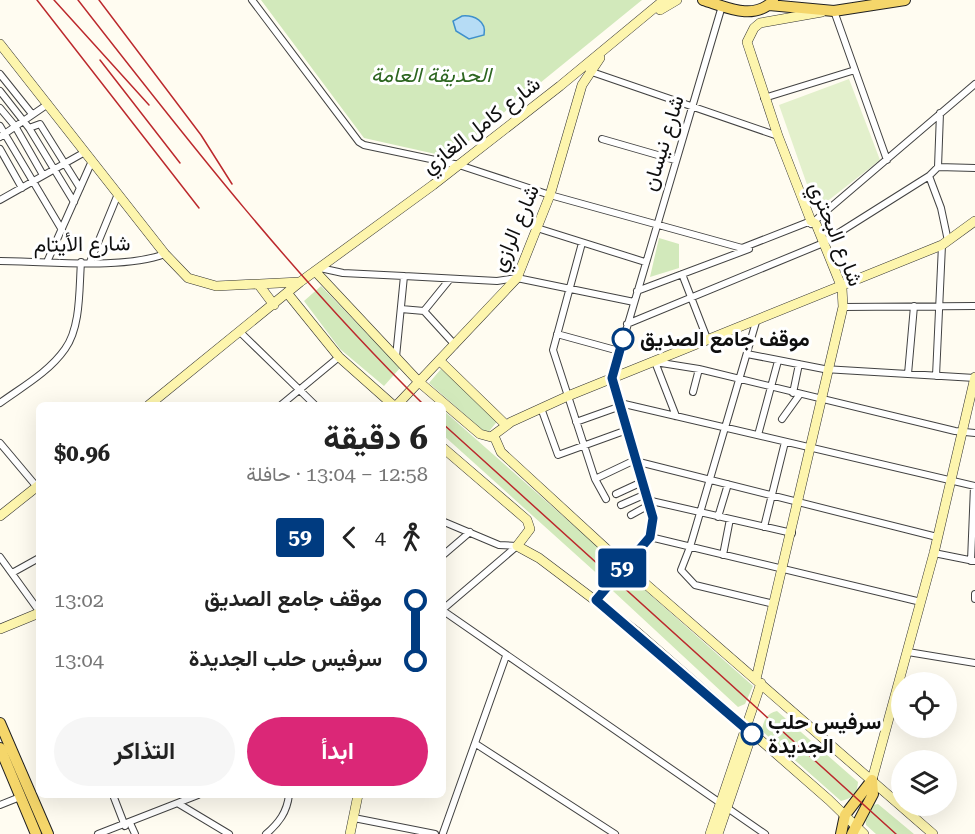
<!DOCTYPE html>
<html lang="ar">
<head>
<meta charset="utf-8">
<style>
  :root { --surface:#fff; --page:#f6f6f6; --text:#222; --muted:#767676; --accent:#db2777 }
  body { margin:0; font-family:"Roboto Serif",Vazirmatn,serif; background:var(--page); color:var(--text); direction:rtl; height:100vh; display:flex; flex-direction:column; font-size:22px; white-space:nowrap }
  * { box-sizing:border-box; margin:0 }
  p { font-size:20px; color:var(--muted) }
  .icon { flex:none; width:33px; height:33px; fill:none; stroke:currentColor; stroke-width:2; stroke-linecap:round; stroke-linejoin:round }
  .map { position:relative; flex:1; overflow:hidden; direction:ltr }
  .panel { position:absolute; left:36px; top:402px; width:410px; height:396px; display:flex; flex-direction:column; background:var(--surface); border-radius:9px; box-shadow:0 6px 24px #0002; direction:rtl }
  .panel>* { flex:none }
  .badge { padding:0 12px; border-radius:4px; font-size:21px; line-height:39px }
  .tools { position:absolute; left:891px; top:672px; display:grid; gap:12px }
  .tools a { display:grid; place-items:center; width:66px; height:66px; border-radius:50%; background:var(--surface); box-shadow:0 6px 24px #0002; font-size:30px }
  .map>.badge { position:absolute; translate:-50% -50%; box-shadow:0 0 0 3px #fff }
  .legs { display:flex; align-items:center; gap:9px; height:66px; padding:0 18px; font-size:20px }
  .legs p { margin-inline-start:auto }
  .overview { display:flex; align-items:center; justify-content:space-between; height:102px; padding:0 18px }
  h1 { font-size:33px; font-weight:700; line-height:45px }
  .action { display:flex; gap:12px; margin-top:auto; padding:12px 18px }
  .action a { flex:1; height:69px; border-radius:36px; background:var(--accent); color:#fff; font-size:24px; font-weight:700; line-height:69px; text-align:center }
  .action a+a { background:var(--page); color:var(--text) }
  ul { padding:0 18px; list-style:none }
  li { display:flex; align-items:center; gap:21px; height:60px; font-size:22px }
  li i { display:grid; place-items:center; width:9px; height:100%; margin:0 8px; background:currentColor }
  li i::after { content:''; width:15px; height:15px; margin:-8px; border:4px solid; border-radius:50%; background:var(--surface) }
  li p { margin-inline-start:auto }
  li:first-child i { background:linear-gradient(#0000 50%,currentColor 0) }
  li:last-child i { background:linear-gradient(currentColor 50%,#0000 0) }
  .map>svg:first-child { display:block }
  .green { fill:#d2e9bb }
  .pitch { fill:#e3f0cc }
  .water { fill:#b6dcf5; stroke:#3f90cb; stroke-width:1.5 }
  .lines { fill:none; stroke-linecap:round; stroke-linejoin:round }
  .street-casing { stroke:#424242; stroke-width:8 }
  .secondary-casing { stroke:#313131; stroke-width:10 }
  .primary-casing { stroke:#202020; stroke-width:12 }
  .street { stroke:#fff; stroke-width:6 }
  .secondary { stroke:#fdf5ad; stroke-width:9 }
  .primary { stroke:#f5d66a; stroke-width:10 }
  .rail { stroke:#bc292d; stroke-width:1.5 }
  .line-1-casing { stroke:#fff; stroke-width:14 }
  .line-1 { stroke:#003b80; stroke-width:9 }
  .stop-1-dot { fill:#fff; stroke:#003b80; stroke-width:3 }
  .labels { text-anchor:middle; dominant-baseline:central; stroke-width:6; stroke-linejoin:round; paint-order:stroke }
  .park-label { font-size:21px; font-style:italic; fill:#2d6620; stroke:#fff }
  .street-label { font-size:21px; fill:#0f0f0f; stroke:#fff }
  .stop-label { font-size:21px; font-weight:bold; fill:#0f0f0f; stroke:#fff; text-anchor:start }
</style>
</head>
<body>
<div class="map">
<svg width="975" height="834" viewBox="0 0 975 834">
  <rect width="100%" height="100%" fill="#fffcf1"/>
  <!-- green -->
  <path class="green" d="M261,0H642L449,157L364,138Z
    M659,238L679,244V268L650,277Z
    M321,286L400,368L384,386L340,349L304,301Z
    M441,369L499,419L487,434L429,383Z
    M443,410L615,562L613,571L603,579L443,435Z
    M628,575L753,686L745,704L738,707L613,591L615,584Z
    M777,711L858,782C857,794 853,798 841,801L762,731C763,721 767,713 777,711Z
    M878,804L914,834H876L866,825L865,818L873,805Z"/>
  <!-- pitch -->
  <path class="pitch" d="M849,79L880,160L816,210L779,105Z"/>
  <!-- water -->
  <path class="water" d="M462,16C474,15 487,21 484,35L469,39L456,31L453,21Z"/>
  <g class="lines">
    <!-- street casing -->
    <g class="street-casing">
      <path id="street" d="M252,0L359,142L364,145L459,165L550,195L742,248L811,221
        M834,11L887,160
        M589,71L778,136
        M0,74L32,114
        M0,91L29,128L74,202
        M764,98L855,70
        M0,108L15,126L43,175
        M0,126L62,230
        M29,128L40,124L80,188
        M0,137L48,104
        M602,139L675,160
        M0,149L22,188
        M938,167L940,113
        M929,176L941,208L948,241
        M0,200L85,152
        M811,224L975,84
        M537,228L645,262
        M582,243L553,350L595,479L606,499
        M0,261C48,261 121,270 165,254
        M47,262L92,161
        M90,262L118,194
        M320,268L343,273L404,276L497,281L517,278L634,302
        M682,274L708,341
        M637,291L749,249
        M843,307L975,306
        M401,309L424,311L455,345
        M424,311L450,279
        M756,322L690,547L681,570L695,585L774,604
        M627,324L821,244L929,176L938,167L975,168
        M240,332L315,405
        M557,334L619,351
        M747,354L824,369L975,378
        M396,357L404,276
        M655,362L699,369L955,431L975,433
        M655,362L676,416
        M908,374L914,306
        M936,376L942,245
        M693,392L699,369
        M793,393L799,364
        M0,403C22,387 49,372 65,349C81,327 79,289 81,262
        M620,403L975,486
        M281,405L339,357
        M541,408L558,455L627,430
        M782,419L800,394
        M576,422L621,406
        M758,435L778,361
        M0,443L37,487
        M635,461L937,537
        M595,479L635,460
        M616,494L642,482
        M647,500L792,533
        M621,505L646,494
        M631,515L649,505
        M718,517L728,484
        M442,521L499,545L517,546
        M764,527L785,442
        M650,537L921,602
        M934,553L974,561
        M723,555L730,519
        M442,556L470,532
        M0,557L39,611
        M971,561L974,486
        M12,573L39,558
        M975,594V599
        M596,600L650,537L653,518L612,378L722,6
        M442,610L765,834
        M442,610L517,546
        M908,652L975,663
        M476,744L615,834
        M113,795L125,826
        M179,804L229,834
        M0,805L20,797
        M354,818L435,834
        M130,823L135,834
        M443,833L506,656
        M98,834L198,795
        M266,834C279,823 287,812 289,795"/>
    </g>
    <!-- secondary casing -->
    <g class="secondary-casing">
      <path id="secondary" d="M660,10L677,0
        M0,44L165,254L188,278L216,286L300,282
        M315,271L419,382L480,434L491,437L511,422L568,396L942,245L975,221
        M259,285L274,305
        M288,294L339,357L393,405
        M440,361L506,425
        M149,405L300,282L433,185L560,86L664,0
        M397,405L517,278L550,195L582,85L600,58
        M494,436L501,452L625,566L933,834
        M442,447L527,520L530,529L517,546L539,558L637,632L829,800L864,834
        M0,516L39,485
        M0,629L39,613
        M756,679L843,307L842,288L816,224L811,221L778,136L747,42L754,28L760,23L822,12
        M872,780L934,553L975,377
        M350,834L358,795
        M710,834L761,683
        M718,834L754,728"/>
    </g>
    <!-- primary casing -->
    <g class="primary-casing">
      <path id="primary" d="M703,0C726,7 753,21 773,1
        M769,5L834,11L905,0
        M0,723L48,834
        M0,748L36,834
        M841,834L845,815L872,780
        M852,834L873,794L872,780"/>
    </g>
    <!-- street -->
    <use href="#street" class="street"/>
    <!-- secondary -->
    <use href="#secondary" class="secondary"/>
    <!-- primary -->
    <use href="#primary" class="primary"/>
    <!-- rail -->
    <path class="rail" d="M37,0L199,208
      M54,0L149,105
      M78,0C187,140 297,280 424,405
      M99,0L201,135L232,184
      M100,60L180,163
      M442,423L896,834"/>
  </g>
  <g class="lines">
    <!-- line-1 casing -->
    <g class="line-1-casing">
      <path id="line-1" d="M623,339L612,378L653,518L650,537L596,600L752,734"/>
    </g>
    <!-- line-1 -->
    <use href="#line-1" class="line-1"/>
  </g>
  <!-- markers -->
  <g class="stop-1-dot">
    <circle cx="623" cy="339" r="10"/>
    <circle cx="752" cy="734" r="10"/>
  </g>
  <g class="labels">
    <!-- park labels -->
    <g class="park-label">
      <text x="431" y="75">الحديقة العامة</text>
    </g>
    <!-- street labels -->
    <g class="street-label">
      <text transform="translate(481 125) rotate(-38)">شارع كامل الغازي</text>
      <text transform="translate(663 143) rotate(-73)">شارع نيسان</text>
      <text transform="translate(515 228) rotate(-67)">شارع الرازي</text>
      <text transform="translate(836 234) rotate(68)">شارع البحتري</text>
      <text transform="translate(82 244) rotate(-1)">شارع الأيتام</text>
    </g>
    <!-- stop labels -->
    <g class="stop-label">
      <text x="640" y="339">موقف جامع الصديق</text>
      <text x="768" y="722">سرفيس حلب<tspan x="768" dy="24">الجديدة</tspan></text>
    </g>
  </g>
</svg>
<div class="tools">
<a><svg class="icon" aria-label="locate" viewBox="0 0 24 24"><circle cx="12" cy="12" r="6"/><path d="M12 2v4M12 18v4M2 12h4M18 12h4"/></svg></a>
<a><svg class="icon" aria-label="layers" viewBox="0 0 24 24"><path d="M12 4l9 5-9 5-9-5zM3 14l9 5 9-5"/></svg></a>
</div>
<b class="badge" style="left:622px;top:568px;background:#003b80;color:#fff">59</b>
<section class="panel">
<div class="overview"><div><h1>6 دقيقة</h1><p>12:58 – 13:04 · حافلة</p></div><b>$0.96</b></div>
<div class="legs"><svg class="icon" aria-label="walk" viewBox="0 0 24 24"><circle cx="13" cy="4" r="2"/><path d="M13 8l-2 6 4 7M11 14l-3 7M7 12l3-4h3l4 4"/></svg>4<svg class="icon" aria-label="back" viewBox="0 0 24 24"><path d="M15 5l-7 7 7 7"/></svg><b class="badge" style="background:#003b80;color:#fff">59</b></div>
<ul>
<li><i style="color:#003b80"></i><b>موقف جامع الصديق</b><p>13:02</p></li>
<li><i style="color:#003b80"></i><b>سرفيس حلب الجديدة</b><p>13:04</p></li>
</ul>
<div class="action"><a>ابدأ</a><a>التذاكر</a></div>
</section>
</div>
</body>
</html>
